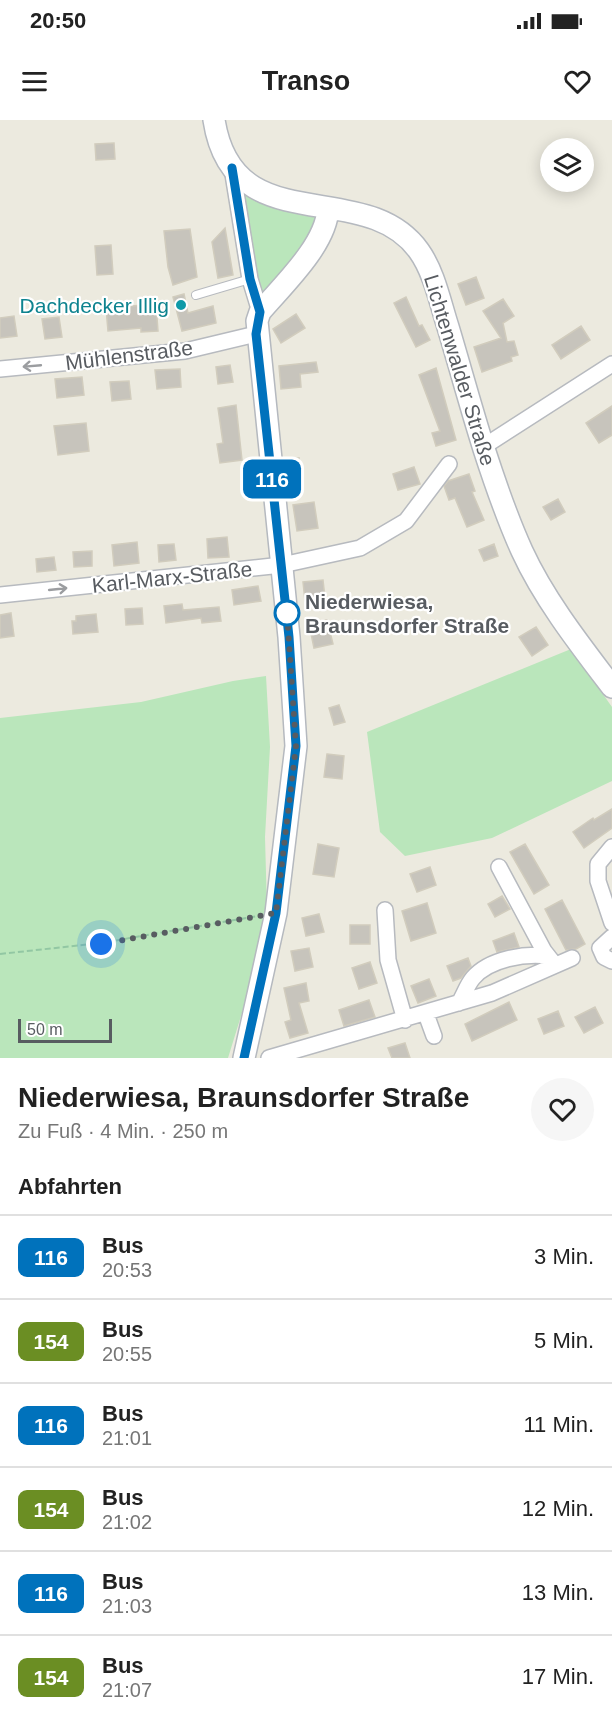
<!DOCTYPE html>
<html lang="de">
<head>
<meta charset="utf-8">
<style>
  :root { --surface:#fff; --page:#f6f6f6; --text:#222; --muted:#767676; --line:#e0e0e0 }
  body { margin:0; font-family:Arial,sans-serif; background:var(--page); color:var(--text); height:100vh; display:flex; flex-direction:column; font-size:22px; white-space:nowrap }
  * { box-sizing:border-box; margin:0 }
  p { font-size:20px; color:var(--muted) }
  .icon { flex:none; width:33px; height:33px; fill:none; stroke:currentColor; stroke-width:2; stroke-linecap:round; stroke-linejoin:round }
  .map { position:relative; height:938px; overflow:hidden }
  .side { display:flex; flex-direction:column; background:var(--surface); flex:1 }
  .side>* { flex:none }
  .badge { padding:0 12px; border-radius:9px; font-size:21px; line-height:39px }
  .fabs { position:absolute; left:540px; top:18px; display:grid; gap:12px }
  .fabs a { display:grid; place-items:center; width:54px; height:54px; border-radius:50%; background:var(--surface); box-shadow:0 3px 15px #0003; font-size:30px }
  .scale { position:absolute; left:18px; bottom:15px; width:94px; box-sizing:border-box; padding-left:6px; border:3px solid #585c61; border-top:0; font-size:16px; line-height:21px; white-space:nowrap; color:#585c61; -webkit-text-stroke:4px #fff; paint-order:stroke }
  .you { position:absolute; width:30px; height:30px; margin:-15px; border:4px solid #fff; border-radius:50%; background:#1a73e8; box-shadow:0 0 0 9px #1a73e833 }
  .map>.badge { position:absolute; translate:-50% -50%; box-shadow:0 0 0 3px #fff }
  h2 { padding:0 18px; font-size:22px; line-height:54px }
  .round { display:grid; place-items:center; flex:none; width:63px; height:63px; border-radius:32px; background:var(--page) }
  .headline { display:flex; align-items:center; justify-content:space-between; height:102px; padding:0 18px }
  h1 { font-size:28px; font-weight:800; line-height:45px }
  ul { padding:0; list-style:none }
  li { display:flex; align-items:center; gap:18px; height:84px; padding:0 18px; border-top:2px solid var(--line) }
  li div { flex:1 }
  li b { display:block; font-size:22px }
  li em { font-style:normal }
  li .badge { min-width:66px; font-weight:700; text-align:center }
  .status { display:flex; justify-content:space-between; align-items:center; height:42px; padding:0 30px; background:var(--surface); direction:ltr }
  .status svg { height:16px; fill:currentColor }
  header { display:flex; justify-content:space-between; align-items:center; height:78px; padding:0 18px; background:var(--surface); font-size:27px; font-weight:800 }
  .map>svg:first-child { display:block }
  .green { fill:#bae6bb }
  .building { fill:#c7c4bc; stroke:#d1ccbd; stroke-width:1.5 }
  .lines { fill:none; stroke-linecap:round; stroke-linejoin:round }
  .lane-casing { stroke:#b7babf; stroke-width:10 }
  .street-casing { stroke:#b7babf; stroke-width:18 }
  .secondary-casing { stroke:#b5b9bf; stroke-width:24 }
  .path { stroke:#92c7a3; stroke-width:2; stroke-dasharray:6 3; stroke-linecap:butt }
  .lane { stroke:#fff; stroke-width:8 }
  .street { stroke:#fff; stroke-width:15 }
  .secondary { stroke:#fff; stroke-width:21 }
  .oneway { stroke:#9b9da0 }
  .line-casing { stroke:#fff; stroke-width:14 }
  .line { stroke:#0072bc; stroke-width:9 }
  .walk { stroke:#585c61; stroke-width:6; stroke-dasharray:0 10.8 }
  .culture-dot { fill:#0f9aa8; stroke:#fff; stroke-width:2 }
  .stop-dot { fill:#fff; stroke:#0072bc; stroke-width:3 }
  .labels { text-anchor:middle; dominant-baseline:central; stroke-width:4.5; stroke-linejoin:round; paint-order:stroke }
  .culture-label { font-size:21px; fill:#0d838f; stroke:#fff; text-anchor:end }
  .street-label { font-size:21px; fill:#585c61; stroke:#fff }
  .stop-label { font-size:21px; font-weight:bold; fill:#585c61; stroke:#fff; text-anchor:start }
</style>
</head>
<body>
<div class="status"><b>20:50</b><svg viewBox="0 0 49 12"><path d="M0 12V9h3v3zM5 12V6h3v6zM10 12V3h3v9zM15 12V0h3v12zM26 1h20v11H26zM47 4h2v5h-2z"/></svg></div>
<header><svg class="icon" aria-label="menu" viewBox="0 0 24 24"><path d="M4 6h16M4 12h16M4 18h16"/></svg>Transo<svg class="icon" aria-label="heart" viewBox="0 0 24 24"><path d="M12 20l-8-8c-3-5 5-10 8-4 3-6 11-1 8 4z"/></svg></header>
<div class="map">
<svg width="612" height="938" viewBox="0 0 612 938">
  <rect width="100%" height="100%" fill="#eceadf"/>
  <!-- green -->
  <path class="green" d="M232,48L328,89L260,192Z
    M571,529L612,587V661L492,718L405,736L380,712L367,612Z
    M266,556L270,627L265,717L267,790L245,883L228,938H0V598L141,582L233,561Z"/>
  <!-- building -->
  <path class="building" d="M114,23L115,39L96,40L95,24Z
    M225,108L233,155L218,158L212,122Z
    M190,109L197,157L173,165L168,147L164,111Z
    M111,125L113,154L97,155L95,126Z
    M476,157L484,178L466,185L458,164Z
    M184,174L188,193L213,186L216,203L182,211L173,177Z
    M406,177L419,206L422,205L430,220L416,227L394,183Z
    M503,179L514,196L503,203L507,222L514,221L518,235L511,237L512,241L482,252L474,227L501,218L483,191Z
    M156,184L158,211L141,212V208L108,211L106,188Z
    M296,194L305,208L281,223L273,209Z
    M14,196L17,216L0,218V198Z
    M59,197L62,217L45,219L42,199Z
    M581,206L590,220L561,239L552,225Z
    M316,242L318,252L300,254L301,267L281,269L279,246Z
    M230,245L233,262L218,264L216,247Z
    M436,248L456,320L436,326L432,313L440,311L419,255Z
    M180,249L181,267L157,269L155,250Z
    M82,257L84,275L57,278L55,259Z
    M129,261L131,279L112,281L110,262Z
    M236,285L242,340L220,343L217,324L223,323L218,288Z
    M612,286V315L599,323L586,303Z
    M86,303L89,331L58,335L54,306Z
    M299,338L302,358L286,360L284,341Z
    M414,347L420,364L398,370L393,354Z
    M469,354L475,371L472,372L484,400L467,407L455,378L449,380L444,366L448,361Z
    M558,379L565,392L551,400L543,387Z
    M314,382L318,408L297,411L293,385Z
    M227,417L229,437L208,438L207,419Z
    M137,422L139,443L114,446L112,425Z
    M174,424L176,440L159,442L158,425Z
    M494,424L498,436L484,441L479,430Z
    M92,431V446L74,447L73,432Z
    M54,437L56,450L37,452L36,439Z
    M323,460L325,478L305,481L303,462Z
    M258,466L261,481L234,485L232,470Z
    M182,484L183,490L219,487L221,501L202,503L201,498L166,503L164,486Z
    M142,488L143,504L126,505L125,489Z
    M11,493L14,516L0,518V495Z
    M96,494L98,512L73,514L72,501H76V496Z
    M327,500L333,524L314,528L309,504Z
    M536,507L548,525L532,536L519,517Z
    M339,585L345,602L334,605L329,588Z
    M327,634L344,636L342,659L324,657Z
    M612,689V708L584,728L573,712L593,698L594,700Z
    M318,724L339,728L334,757L313,754Z
    M525,724L549,765L534,774L510,732Z
    M430,747L436,765L417,772L410,754Z
    M502,776L510,789L495,797L488,784Z
    M562,780L585,824L576,829L566,830L545,789Z
    M427,783L436,813L411,821L402,791Z
    M319,794L324,812L306,816L302,798Z
    M350,805H370V824H350Z
    M514,813L519,827L497,832L493,821Z
    M309,828L313,847L295,851L291,831Z
    M468,838L471,846L461,858L453,861L447,846Z
    M370,842L377,863L359,869L352,848Z
    M429,859L436,876L418,883L411,866Z
    M306,863L309,881L299,883L308,913L290,918L285,902L291,900L284,868Z
    M369,880L375,897L344,906L339,890Z
    M509,882L517,900L472,921L465,904Z
    M595,887L603,903L584,913L575,897Z
    M558,891L564,906L544,914L538,899Z
    M405,923L410,938H392L388,928Z"/>
  <g class="lines">
    <!-- lane casing -->
    <g class="lane-casing">
      <path id="lane" d="M196,175L250,159"/>
    </g>
    <!-- street casing -->
    <g class="street-casing">
      <path id="street" d="M232,48L250,159L260,192
        M0,249L185,231L256,214
        M483,327L612,244
        M0,475L282,445L360,428L406,401L449,344
        M612,727L598,744V761L612,803
        M499,747L544,831L555,845
        M385,790L388,840L405,900
        M612,817L600,828L604,837L612,841
        M459,883C464,875 467,865 473,858C489,839 525,833 548,836
        M426,894L434,916
        M269,938L492,873L572,838"/>
    </g>
    <!-- secondary casing -->
    <g class="secondary-casing">
      <path id="secondary" d="M214,0C233,124 365,55 419,131C434,152 440,182 448,207C460,247 471,288 484,329C495,363 507,398 522,431C544,479 580,525 612,567
        M244,938L276,793L296,626L289,517L257,201L260,192C283,165 326,125 328,89"/>
    </g>
    <!-- path -->
    <path class="path" d="M0,834L101,823L258,796"/>
    <!-- lane -->
    <use href="#lane" class="lane"/>
    <!-- street -->
    <use href="#street" class="street"/>
    <!-- secondary -->
    <use href="#secondary" class="secondary"/>
  </g>
  <!-- one-way arrows -->
  <defs><path id="oneway-shaft" d="M-6 0H5M1.5-3L5.5 0L1.5 3" fill="none" stroke-width="1.6" stroke-linecap="round" stroke-linejoin="round" transform="scale(1.5)"/></defs>
  <g class="oneway">
    <use href="#oneway-shaft" transform="translate(32 246) rotate(175)"/>
    <use href="#oneway-shaft" transform="translate(58 469) rotate(-6)"/>
  </g>
  <g class="lines">
    <!-- line casing -->
    <g class="line-casing">
      <path id="line" d="M232,48L250,159L260,192L256,214L289,517L296,626L276,793L244,938"/>
    </g>
    <!-- line -->
    <use href="#line" class="line"/>
    <!-- walk -->
    <path class="walk" d="M101,824L276,793L296,626L287,493"/>
  </g>
  <!-- markers -->
  <circle class="culture-dot" cx="181" cy="185" r="6"/>
  <circle class="stop-dot" cx="287" cy="493" r="12"/>
  <g class="labels">
    <!-- culture labels -->
    <g class="culture-label">
      <text x="169" y="185">Dachdecker Illig</text>
    </g>
    <!-- street labels -->
    <g class="street-label">
      <text transform="translate(129 235) rotate(-7)">Mühlenstraße</text>
      <text transform="translate(460 250) rotate(73)">Lichtenwalder Straße</text>
      <text transform="translate(172 457) rotate(-6)">Karl-Marx-Straße</text>
    </g>
    <!-- stop labels -->
    <g class="stop-label">
      <text x="305" y="481">Niederwiesa,<tspan x="305" dy="24">Braunsdorfer Straße</tspan></text>
    </g>
  </g>
</svg>
<div class="fabs">
<a><svg class="icon" aria-label="layers" viewBox="0 0 24 24"><path d="M12 4l9 5-9 5-9-5zM3 14l9 5 9-5"/></svg></a>
</div>
<div class="scale">50 m</div>
<div class="you" style="left:101px;top:824px"></div>
<b class="badge" style="left:272px;top:359px;background:#0072bc;color:#fff">116</b>
</div>
<section class="side">
<div class="headline"><div><h1>Niederwiesa, Braunsdorfer Straße</h1><p>Zu Fuß · 4 Min. · 250 m</p></div><a class="round"><svg class="icon" aria-label="heart" viewBox="0 0 24 24"><path d="M12 20l-8-8c-3-5 5-10 8-4 3-6 11-1 8 4z"/></svg></a></div>
<h2>Abfahrten</h2>
<ul>
<li><span class="badge" style="background:#0072bc;color:#fff">116</span><div><b>Bus</b><p>20:53</p></div><em>3 Min.</em></li>
<li><span class="badge" style="background:#6b8e23;color:#fff">154</span><div><b>Bus</b><p>20:55</p></div><em>5 Min.</em></li>
<li><span class="badge" style="background:#0072bc;color:#fff">116</span><div><b>Bus</b><p>21:01</p></div><em>11 Min.</em></li>
<li><span class="badge" style="background:#6b8e23;color:#fff">154</span><div><b>Bus</b><p>21:02</p></div><em>12 Min.</em></li>
<li><span class="badge" style="background:#0072bc;color:#fff">116</span><div><b>Bus</b><p>21:03</p></div><em>13 Min.</em></li>
<li><span class="badge" style="background:#6b8e23;color:#fff">154</span><div><b>Bus</b><p>21:07</p></div><em>17 Min.</em></li>
</ul>
</section>
</body>
</html>
